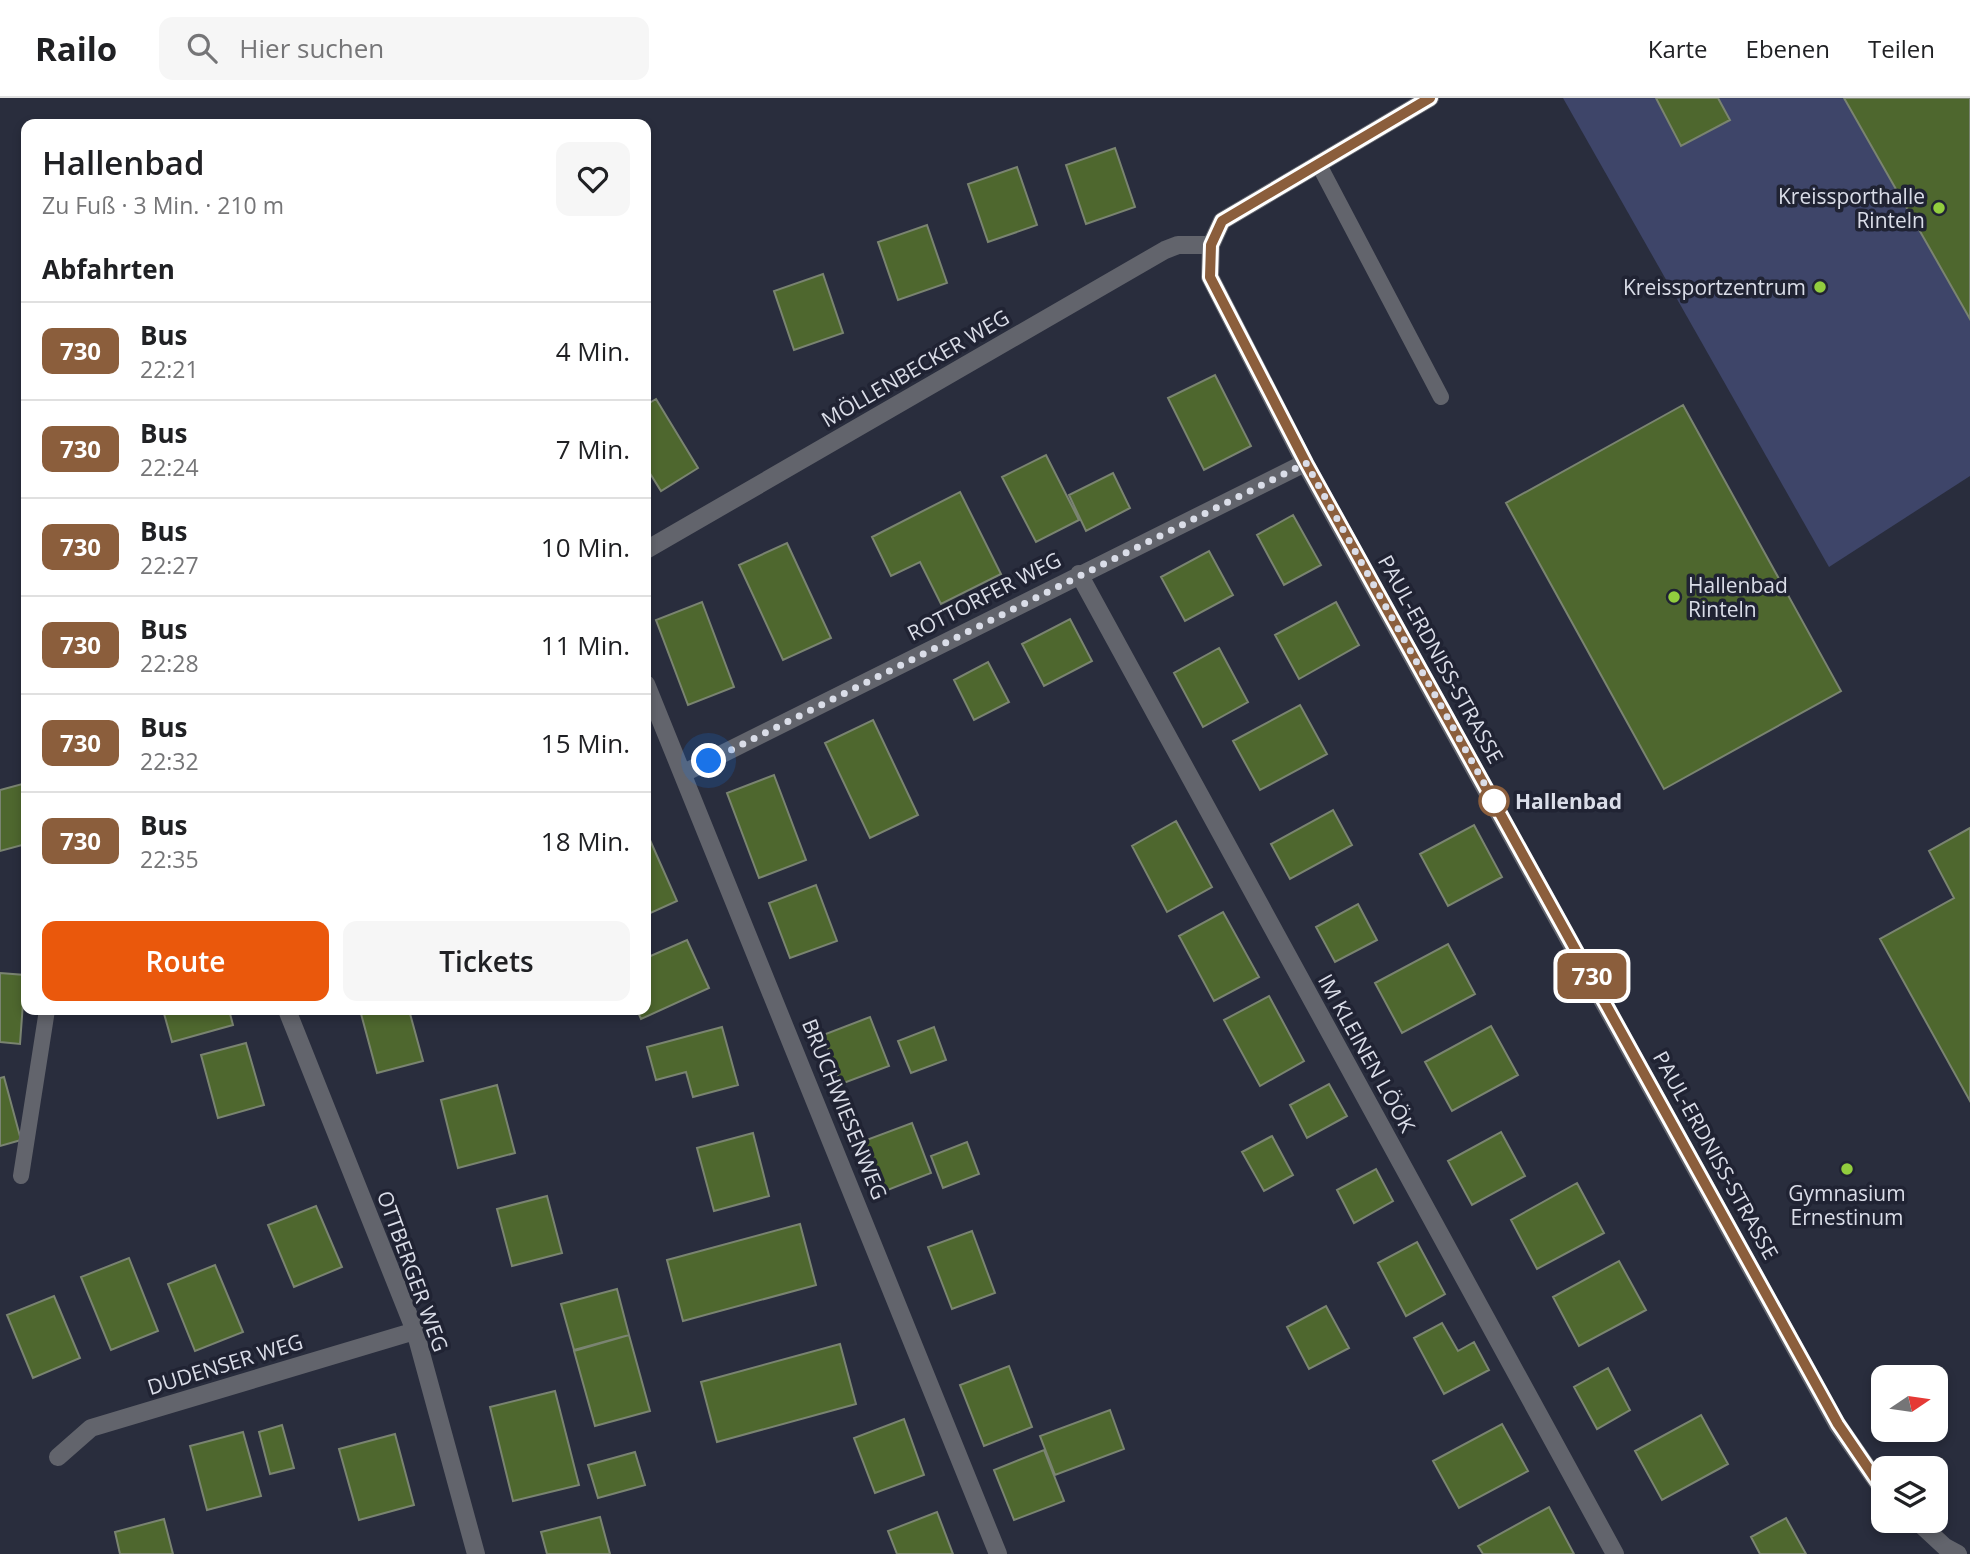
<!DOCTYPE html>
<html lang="de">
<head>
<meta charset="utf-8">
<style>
  :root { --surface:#fff; --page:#f6f6f6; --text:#202124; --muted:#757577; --line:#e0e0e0; --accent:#ea580c }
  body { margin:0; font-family:"Open Sans",sans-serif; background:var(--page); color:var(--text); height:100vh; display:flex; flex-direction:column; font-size:26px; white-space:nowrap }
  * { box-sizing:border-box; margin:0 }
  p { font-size:23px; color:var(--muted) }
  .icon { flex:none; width:38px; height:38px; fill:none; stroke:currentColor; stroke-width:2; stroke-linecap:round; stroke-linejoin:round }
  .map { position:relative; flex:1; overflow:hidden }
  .drawer { position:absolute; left:21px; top:21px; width:630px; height:896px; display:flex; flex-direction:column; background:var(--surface); border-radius:14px; box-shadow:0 4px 10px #0003 }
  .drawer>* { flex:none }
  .badge { padding:0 14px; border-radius:10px; font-size:24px; line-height:46px }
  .needle { width:46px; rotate:77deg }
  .tools { position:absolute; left:1871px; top:1267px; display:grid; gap:14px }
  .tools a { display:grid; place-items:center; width:77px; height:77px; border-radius:14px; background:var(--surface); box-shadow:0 4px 10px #0003; font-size:35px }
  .you { position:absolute; width:35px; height:35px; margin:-18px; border:5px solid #fff; border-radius:50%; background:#1a73e8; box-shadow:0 0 0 10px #1a73e833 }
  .map>.badge { position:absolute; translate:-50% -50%; box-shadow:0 0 0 4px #fff }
  h2 { padding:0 21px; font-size:26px; line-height:63px }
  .round { display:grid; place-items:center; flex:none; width:74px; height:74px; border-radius:14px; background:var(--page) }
  .headline { display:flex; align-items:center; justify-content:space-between; height:119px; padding:0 21px }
  h1 { font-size:33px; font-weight:600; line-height:52px }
  .cta { display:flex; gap:14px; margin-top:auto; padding:14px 21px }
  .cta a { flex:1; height:80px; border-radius:14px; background:var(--accent); color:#fff; font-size:28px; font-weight:600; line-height:80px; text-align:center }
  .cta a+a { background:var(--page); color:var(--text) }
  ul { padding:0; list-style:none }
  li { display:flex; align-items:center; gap:21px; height:98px; padding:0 21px; border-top:2px solid var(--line) }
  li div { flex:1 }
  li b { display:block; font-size:26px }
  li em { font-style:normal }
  li .badge { min-width:77px; font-weight:700; text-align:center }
  header { display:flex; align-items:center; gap:42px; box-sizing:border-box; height:98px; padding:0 35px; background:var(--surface); border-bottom:2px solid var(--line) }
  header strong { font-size:33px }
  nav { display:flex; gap:38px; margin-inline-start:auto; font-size:24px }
  .search { width:490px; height:63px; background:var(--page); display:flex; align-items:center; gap:18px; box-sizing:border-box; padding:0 24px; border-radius:14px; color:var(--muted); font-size:26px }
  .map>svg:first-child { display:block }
  .pitch { fill:#3e4569 }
  .building { fill:#4e672e; stroke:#7a8471; stroke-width:2 }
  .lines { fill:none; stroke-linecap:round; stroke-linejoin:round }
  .lane { stroke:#62646c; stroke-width:16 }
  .street { stroke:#62646c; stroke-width:18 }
  .line-casing { stroke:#fff; stroke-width:16 }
  .line { stroke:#8b5e3c; stroke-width:10 }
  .walk { stroke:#dadde8; stroke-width:7; stroke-dasharray:0 12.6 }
  .poi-dot { fill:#92cd3e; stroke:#202333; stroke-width:2.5 }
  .stop-dot { fill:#fff; stroke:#8b5e3c; stroke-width:3.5 }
  .labels { text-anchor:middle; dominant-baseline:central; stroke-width:7; stroke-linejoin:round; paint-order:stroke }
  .poi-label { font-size:21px; fill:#dadde8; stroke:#202333; text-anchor:end }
  .street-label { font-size:21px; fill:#dadde8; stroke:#202333 }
  .stop-label { font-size:21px; font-weight:bold; fill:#dadde8; stroke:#202333; text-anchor:start }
</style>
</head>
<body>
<header>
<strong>Railo</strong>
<div class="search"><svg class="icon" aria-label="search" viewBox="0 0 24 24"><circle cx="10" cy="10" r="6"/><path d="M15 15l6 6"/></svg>Hier suchen</div>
<nav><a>Karte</a><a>Ebenen</a><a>Teilen</a></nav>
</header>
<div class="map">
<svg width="1970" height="1456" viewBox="0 0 1970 1456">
  <rect width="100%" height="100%" fill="#292d3d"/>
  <!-- pitch -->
  <path class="pitch" d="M1563,0H1970V378L1829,469Z"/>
  <!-- building -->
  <path class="building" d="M1656,0H1718L1730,22L1681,48Z
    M1844,0H1970V221Z
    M1115,50L1135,109L1086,126L1066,67Z
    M1017,69L1037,127L988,144L968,86Z
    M927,127L947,185L898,202L878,144Z
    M823,176L843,235L794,252L774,193Z
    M1215,277L1251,348L1204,372L1168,300Z
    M656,301L698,370L661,393L646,369V307Z
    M1683,307L1841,593L1664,691L1506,405Z
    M1046,357L1079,422L1036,444L1002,379Z
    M1113,375L1130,410L1086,433L1069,397Z
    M960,394L1001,476L941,506L920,464L891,478L872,439Z
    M1293,417L1321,467L1284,487L1257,437Z
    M787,445L831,540L783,562L739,467Z
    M1209,453L1233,497L1185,523L1161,479Z
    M702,504L734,589L688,607L656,522Z
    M1336,504L1359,547L1299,581L1275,537Z
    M1070,521L1092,563L1044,588L1022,546Z
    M1219,550L1248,604L1203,629L1174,575Z
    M988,564L1009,604L974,622L954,582Z
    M1300,607L1327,656L1260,692L1233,643Z
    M873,622L918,717L870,740L825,645Z
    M774,677L806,762L759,780L727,695Z
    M26,685V746L0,753V692Z
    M1333,712L1352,747L1290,781L1271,746Z
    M1176,723L1212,789L1167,814L1132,748Z
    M1474,727L1502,779L1448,808L1420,756Z
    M1970,730V1003L1880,841L1954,800L1929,753Z
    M646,733L677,803L646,817Z
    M816,787L837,843L790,860L769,805Z
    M1358,806L1377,842L1335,864L1316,829Z
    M1223,814L1259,879L1214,903L1179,838Z
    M687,842L709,890L641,921L637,912H646V860Z
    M1448,846L1475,896L1402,935L1375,885Z
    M0,875L25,877L20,946L0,944Z
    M1269,898L1304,963L1260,988L1224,922Z
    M163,912H229L233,927L172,944Z
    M360,912H409L423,963L377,975Z
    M870,919L889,968L841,986L823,937Z
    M1491,928L1518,977L1452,1013L1425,964Z
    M722,929L738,987L693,999L686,974L656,982L647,949Z
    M934,929L946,962L911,975L898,943Z
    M246,945L264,1007L218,1020L201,957Z
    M4,979L21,1042L0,1048V980Z
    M1329,986L1347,1018L1307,1040L1290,1007Z
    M497,987L515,1055L458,1070L441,1002Z
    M912,1025L931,1075L880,1095L861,1044Z
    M1501,1034L1525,1078L1472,1107L1448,1063Z
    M753,1035L769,1098L714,1113L697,1050Z
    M1272,1038L1293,1077L1264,1093L1242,1054Z
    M967,1044L979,1076L943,1090L931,1058Z
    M1376,1071L1393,1103L1354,1125L1337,1092Z
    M1577,1085L1604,1135L1537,1171L1511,1122Z
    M547,1098L562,1155L512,1168L497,1111Z
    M316,1108L342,1169L294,1189L268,1127Z
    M800,1126L816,1187L683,1223L667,1162Z
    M972,1133L995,1195L952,1211L928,1149Z
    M1417,1144L1445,1196L1406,1218L1378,1165Z
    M129,1160L158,1233L111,1252L81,1179Z
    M1619,1163L1646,1212L1579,1248L1553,1199Z
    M215,1167L243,1234L195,1253L168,1186Z
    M617,1191L629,1237L574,1252L561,1206Z
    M54,1198L80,1260L33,1280L7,1217Z
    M1326,1208L1349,1250L1309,1271L1287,1229Z
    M1442,1225L1458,1253L1474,1244L1489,1272L1444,1296L1414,1240Z
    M629,1237L650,1313L595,1328L574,1253Z
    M840,1246L856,1306L717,1344L701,1284Z
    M1009,1268L1032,1329L984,1348L960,1287Z
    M1608,1270L1630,1312L1597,1331L1574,1289Z
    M555,1293L579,1387L513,1403L490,1309Z
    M1110,1312L1124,1351L1055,1377L1040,1338Z
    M1701,1317L1728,1366L1662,1402L1635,1353Z
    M904,1321L924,1377L875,1395L854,1340Z
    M1502,1326L1528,1373L1459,1410L1433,1363Z
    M282,1327L294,1370L270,1376L259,1334Z
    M243,1334L261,1398L207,1412L190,1348Z
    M395,1336L414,1407L359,1422L339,1351Z
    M1044,1352L1064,1403L1014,1422L994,1372Z
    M635,1354L645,1387L598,1400L588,1367Z
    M1549,1409L1574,1456H1483L1478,1448Z
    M937,1414L953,1456H897L888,1433Z
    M600,1419L610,1456H547L541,1434Z
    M1786,1420L1806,1456H1760L1751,1439Z
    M164,1421L173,1456H120L115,1434Z"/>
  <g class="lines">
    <!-- lane -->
    <path class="lane" d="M1318,65L1441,299
      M21,1078L47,912"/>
    <!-- street -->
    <path class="street" d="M1430,0L1222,123L1211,147L1210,179L1305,365L1837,1326L1883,1392
      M646,452L1165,152L1178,147H1211
      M1079,476L1615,1456
      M646,586L998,1456
      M684,675L1305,365
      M287,912L415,1233L476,1456
      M58,1359L91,1330L415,1233
      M1917,1423L1945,1449L1958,1456"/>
  </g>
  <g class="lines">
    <!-- line casing -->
    <g class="line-casing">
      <path id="line" d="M1430,0L1222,123L1211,147L1210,179L1306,365L1838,1326L1883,1392"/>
    </g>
    <!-- line -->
    <use href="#line" class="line"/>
    <!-- walk -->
    <path class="walk" d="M709,663L1306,365L1495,705L1494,703"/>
  </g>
  <!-- markers -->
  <g class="poi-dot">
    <circle cx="1939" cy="110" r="7"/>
    <circle cx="1820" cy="189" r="7"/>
    <circle cx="1674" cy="499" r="7"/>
    <circle cx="1847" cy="1071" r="7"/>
  </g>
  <circle class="stop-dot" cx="1494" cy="703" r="14"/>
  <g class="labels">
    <!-- poi labels -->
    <g class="poi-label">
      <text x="1925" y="98">Kreissporthalle<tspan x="1925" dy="24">Rinteln</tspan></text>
      <text x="1806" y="189">Kreissportzentrum</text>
      <text x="1688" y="487" text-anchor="start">Hallenbad<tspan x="1688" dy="24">Rinteln</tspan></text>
      <text x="1847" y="1095" text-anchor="middle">Gymnasium<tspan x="1847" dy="24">Ernestinum</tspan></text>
    </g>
    <!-- street labels -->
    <g class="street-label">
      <text transform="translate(915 270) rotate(-30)">MÖLLENBECKER WEG</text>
      <text transform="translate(984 498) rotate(-27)">ROTTORFER WEG</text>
      <text transform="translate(1441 561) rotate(61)">PAUL-ERDNISS-STRASSE</text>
      <text transform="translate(1367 955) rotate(61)">IM KLEINEN LÖÖK</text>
      <text transform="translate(845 1011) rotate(68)">BRUCHWIESENWEG</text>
      <text transform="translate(1716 1057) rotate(61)">PAUL-ERDNISS-STRASSE</text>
      <text transform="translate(413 1173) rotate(70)">OTTBERGER WEG</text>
      <text transform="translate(225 1266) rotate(-17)">DUDENSER WEG</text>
    </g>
    <!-- stop labels -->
    <g class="stop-label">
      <text x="1515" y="703">Hallenbad</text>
    </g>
  </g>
</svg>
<div class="tools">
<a><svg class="needle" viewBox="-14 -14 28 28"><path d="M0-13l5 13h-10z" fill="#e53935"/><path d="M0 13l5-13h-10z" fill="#757577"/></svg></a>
<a><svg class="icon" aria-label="layers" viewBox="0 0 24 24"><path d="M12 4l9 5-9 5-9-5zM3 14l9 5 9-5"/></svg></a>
</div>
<div class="you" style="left:709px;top:663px"></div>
<b class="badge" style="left:1592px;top:878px;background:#8b5e3c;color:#fff">730</b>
<section class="drawer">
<div class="headline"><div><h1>Hallenbad</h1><p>Zu Fuß · 3 Min. · 210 m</p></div><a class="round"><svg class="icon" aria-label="heart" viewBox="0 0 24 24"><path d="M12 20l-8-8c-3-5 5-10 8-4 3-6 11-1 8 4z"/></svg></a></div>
<h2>Abfahrten</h2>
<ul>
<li><span class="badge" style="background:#8b5e3c;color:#fff">730</span><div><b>Bus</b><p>22:21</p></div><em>4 Min.</em></li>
<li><span class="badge" style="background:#8b5e3c;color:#fff">730</span><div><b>Bus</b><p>22:24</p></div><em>7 Min.</em></li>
<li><span class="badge" style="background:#8b5e3c;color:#fff">730</span><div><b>Bus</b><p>22:27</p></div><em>10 Min.</em></li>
<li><span class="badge" style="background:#8b5e3c;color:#fff">730</span><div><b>Bus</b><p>22:28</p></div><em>11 Min.</em></li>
<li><span class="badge" style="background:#8b5e3c;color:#fff">730</span><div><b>Bus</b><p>22:32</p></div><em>15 Min.</em></li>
<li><span class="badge" style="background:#8b5e3c;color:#fff">730</span><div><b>Bus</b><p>22:35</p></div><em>18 Min.</em></li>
</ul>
<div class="cta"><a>Route</a><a>Tickets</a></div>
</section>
</div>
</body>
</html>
